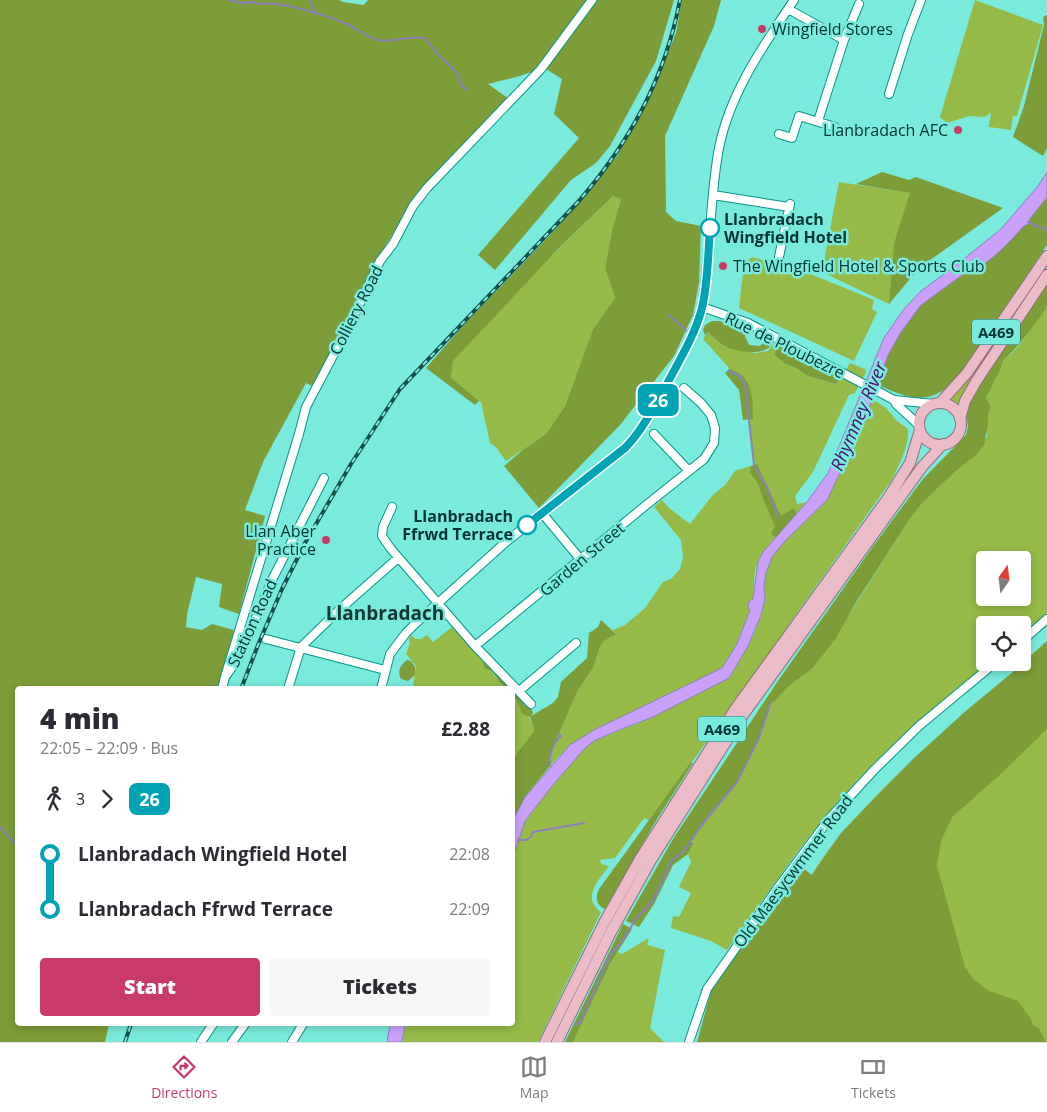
<!DOCTYPE html>
<html lang="en">
<head>
<meta charset="utf-8">
<style>
  :root { --surface:#fff; --page:#f7f7f7; --text:#2b2b33; --muted:#7c7c81; --line:#e1e1e2; --accent:#c83b69 }
  body { margin:0; font-family:"Open Sans",sans-serif; background:var(--page); color:var(--text); height:100vh; display:flex; flex-direction:column; font-size:19px; white-space:nowrap }
  * { box-sizing:border-box; margin:0 }
  p { font-size:16px; color:var(--muted) }
  .icon { flex:none; width:28px; height:28px; fill:none; stroke:currentColor; stroke-width:2; stroke-linecap:round; stroke-linejoin:round }
  .map { position:relative; flex:1; overflow:hidden }
  .drawer { position:absolute; left:15px; top:686px; width:500px; height:340px; display:flex; flex-direction:column; background:var(--surface); border-radius:5px; box-shadow:0 2px 8px #0003 }
  .drawer>* { flex:none }
  .badge { padding:0 10px; border-radius:8px; font-size:18px; line-height:32px }
  .needle { width:32px; rotate:14deg }
  .controls { position:absolute; left:976px; top:551px; display:grid; gap:10px }
  .controls a { display:grid; place-items:center; width:55px; height:55px; border-radius:5px; background:var(--surface); box-shadow:0 2px 8px #0003; font-size:25px }
  .map>.badge { position:absolute; translate:-50% -50%; box-shadow:0 0 0 2px #fff }
  .legs { display:flex; align-items:center; gap:8px; height:55px; padding:0 25px; font-size:16px }
  .legs p { margin-inline-start:auto }
  .overview { display:flex; align-items:center; justify-content:space-between; height:85px; padding:0 25px }
  h1 { font-size:28px; font-weight:800; line-height:38px }
  .button { display:flex; gap:10px; margin-top:auto; padding:10px 25px }
  .button a { flex:1; height:58px; border-radius:5px; background:var(--accent); color:#fff; font-size:20px; font-weight:800; line-height:58px; text-align:center }
  .button a+a { background:var(--page); color:var(--text) }
  ul { padding:0 25px; list-style:none }
  li { display:flex; align-items:center; gap:18px; height:55px; font-size:19px }
  li i { display:grid; place-items:center; width:8px; height:100%; margin:0 6px; background:currentColor }
  li i::after { content:''; width:12px; height:12px; margin:-6px; border:4px solid; border-radius:50%; background:var(--surface) }
  li p { margin-inline-start:auto }
  li:first-child i { background:linear-gradient(#0000 50%,currentColor 0) }
  li:last-child i { background:linear-gradient(currentColor 50%,#0000 0) }
  .dock { display:flex; justify-content:space-around; align-items:center; height:70px; border-top:1px solid var(--line); background:var(--surface); font-size:14px; color:var(--muted) }
  .dock a { display:grid; justify-items:center; gap:2px }
  .dock .active { color:var(--accent) }
  .map>svg:first-child { display:block }
  .green { fill:#95ba47; fill-rule:evenodd }
  .forest { fill:#7c9d38 }
  .water { fill:#cba0fa; stroke:#8e80bd }
  .lines { fill:none; stroke-linecap:round; stroke-linejoin:round }
  .stream { stroke:#8e80bd; stroke-width:2 }
  .minor-casing { stroke:#05968a; stroke-width:10 }
  .major-casing { stroke:#906f79; stroke-width:12 }
  .minor { stroke:#fff; stroke-width:8 }
  .major { stroke:#ebbcc7; stroke-width:10 }
  .rail-casing { stroke:#14514c; stroke-width:4 }
  .rail { stroke:#79eadc; stroke-width:2; stroke-dasharray:5.5; stroke-linecap:butt }
  .line-1-casing { stroke:#fff; stroke-width:11 }
  .line-1 { stroke:#00a3b4; stroke-width:8 }
  .poi-dot { fill:#c83b69; stroke:#79eadc; stroke-width:2 }
  .stop-1-dot { fill:#fff; stroke:#00a3b4; stroke-width:2.5 }
  .labels { text-anchor:middle; dominant-baseline:central; stroke-width:5; stroke-linejoin:round; paint-order:stroke }
  .shield { fill:#79eadc; stroke:#246b64; stroke-width:1 }
  .shield-label { font-size:15px; font-weight:bold; fill:#003430 }
  .poi-label { font-size:16px; fill:#003430; stroke:#79eadc; text-anchor:start }
  .stop-label { font-size:16px; font-weight:bold; fill:#003430; stroke:#79eadc; text-anchor:start }
  .street-label { font-size:16px; fill:#003430; stroke:#79eadc }
  .water-label { font-size:18px; font-style:italic; fill:#490d73; stroke:#79eadc }
  .quarter-label { font-size:19px; font-weight:bold; fill:#133834; stroke:#79eadc }
</style>
</head>
<body>
<div class="map">
<svg width="1047" height="1042" viewBox="0 0 1047 1042">
  <rect width="100%" height="100%" fill="#79eadc"/>
  <!-- green -->
  <path class="green" d="M975,0L1043,25L1017,116H1013L1011,130L989,127L991,113L984,117L969,116L947,123L940,117Z
    M839,182L911,193L894,243L889,304L822,272Z
    M613,196L621,199L612,230L605,268L615,298L593,329L565,406L546,434L506,461L496,447L490,443L481,402L466,392L451,378L453,361L501,305Z
    M752,257L803,271L874,300L872,309L877,312L854,361L739,308L744,264Z
    M1047,306V614L1023,637L1022,625H985V662L991,663C951,696 910,727 873,764C817,820 773,886 727,950L711,941L671,928L673,916L679,917L691,893L679,887L691,862L688,854L694,844L689,843C700,828 712,814 723,800C745,771 762,737 771,702H774L789,686L812,669L845,621L911,517L923,502L957,470L987,437L988,414L990,405L986,398L1000,370L1004,359C1018,352 1037,319 1047,306ZM985,560H1022V598H985Z
    M1004,326L1007,328L966,389L959,404L949,399L972,375Z
    M708,331L724,346L755,353L768,351L774,343L779,347L774,355L786,364L796,368L808,376L834,384L841,378L850,363L865,369L866,372L855,393L849,395L813,472L795,496L797,504L807,502L763,552L758,561L755,571L753,599L749,602L748,608L750,610L737,644L722,668L594,730L570,745L550,766L549,762L556,740L578,690L593,668L600,647L604,641L616,634L613,630L625,625L645,608L663,582L671,579L680,569L683,558L681,540L654,507L662,500L669,508L690,524L712,496L725,485L735,471L754,465L745,385L729,371V368L703,339Z
    M872,399L886,408L897,421L908,429C909,447 900,462 893,478L792,620L726,716L649,820L644,818L615,858L600,860L601,864L609,866C598,881 581,898 601,912L538,1042H402L405,1024H512L513,857L525,821L552,786L585,748L594,741L641,722L729,678L754,634L761,615L765,599L764,587L766,573L772,557L784,542L827,500L865,420Z
    M452,627L482,659L485,669L492,671L495,677L508,689H416L413,685L416,666L406,654L410,643L409,638L412,635L415,639H421L427,635L433,642Z
    M1047,641V1042H897L800,892C814,872 826,851 842,833C903,761 978,705 1047,641Z
    M513,693C515,696 516,700 518,703C524,714 533,718 534,731L517,753L513,762Z
    M649,938L647,945L665,950L650,1028L664,1042H573L610,964L618,952L622,954Z"/>
  <!-- forest -->
  <path class="forest" d="M0,0H339L343,2L364,5L368,0H588L537,70L520,76L488,84L509,99L475,132L416,194L373,267L330,358L312,386L306,383L263,462L245,510L265,516L239,614L219,607L222,584L196,577L187,614L186,627L202,630L212,624L234,630L218,689H18V1024H109L105,1042H0Z
    M594,0H674L656,61L610,146L596,163L571,180L495,270L478,255L579,138L554,114L562,79L546,69Z
    M682,0H721L714,26L665,136L666,212L676,221L701,226L699,282L693,315L674,356L620,425L539,508L504,466L524,449L546,434L565,406L593,329L615,298L605,268L612,230L621,199L613,196L558,249L453,361L451,378L479,401L475,405L426,368L460,329L552,233L617,156L652,93L676,33Z
    M1047,15V148L1043,156L1013,137L1024,106L1044,25L1043,17Z
    M882,172L909,180L916,177L1003,208L919,268L889,304L894,243L910,193L856,184Z
    M1047,197V245L966,368C936,404 919,404 878,385L888,355L901,332L921,305L946,286L965,273L971,271L1011,240L1024,226L1030,223L1029,220Z
    M1047,285C1047,291 1047,299 1047,305C1045,313 1012,355 1004,359L1000,370L986,398L990,405V409L988,414V425L984,445L977,454L957,470L923,502L911,517L855,604L836,638L812,669L789,686L774,702H771L759,738L737,782L689,843H694L688,854L673,865L654,904L639,927L626,921L673,839L780,678L874,545L923,479L966,435L968,427L966,411L971,397Z
    M712,321C725,321 739,323 750,331L745,336L749,345L760,346L767,339L773,341C769,358 733,352 723,345C718,342 713,336 708,332L705,335L703,330L705,325Z
    M780,344L841,378L835,384L808,376L796,368L786,364L774,355Z
    M729,369C753,375 753,398 753,419L743,420L739,390L725,373Z
    M757,464L781,516L794,508L797,514L776,537L771,534L775,526C771,518 768,510 765,503C759,490 761,484 750,473L751,466Z
    M601,620L616,634L604,641L600,647L593,668L578,690L556,740L549,762L550,766L525,797L513,820V762L517,753L534,731L533,725L530,717L522,714C521,705 513,698 512,689H507L500,683L492,671L485,669L483,663L486,660L498,670V677H505L507,686H513L516,695L521,697L524,705L531,708L533,713L531,716L553,703L558,697L561,682L587,658L589,633L598,627Z
    M1047,641V729L1002,773L952,817L941,841L937,866L965,967L973,979L989,991L1018,1001L1031,1019L1033,1025L1039,1029L1046,1042H697L712,988L744,941L800,866L812,875L841,833L914,758L968,709L1012,673Z
    M407,660L411,661L415,667V675L408,681L401,679C397,671 400,666 407,660Z
    M691,762L693,763L657,819L605,909C596,905 595,898 599,889Z
    M623,924L632,929L610,964L573,1042H565Z"/>
  <!-- water -->
  <path class="water" d="M1047,172V197L1029,220L1030,223L1024,226C1008,243 989,266 965,273L921,305L901,332L888,355L865,420L827,500L784,542L772,557L766,573L764,587L765,599L761,615L748,646L729,678L653,717L614,732L594,741L585,748L552,786L525,821L513,857V820L525,797L570,745L594,730L722,668L737,644L750,610L748,608L749,601L753,599L758,562L763,552L807,502L828,473L884,338L904,309L921,291L955,266L1001,229L1038,186Z
    M390,1024H405L402,1042H387Z"/>
  <g class="lines">
    <!-- stream -->
    <path class="stream" d="M228,0L241,3L253,2L256,4C278,0 326,15 347,24C357,29 367,37 378,40C393,43 410,35 425,38L435,51L458,74L461,85L467,90
      M310,0L314,12
      M1028,222L1047,230
      M669,315L686,331
      M729,371L741,377L745,385L754,465L767,487L778,516
      M550,766C548,757 553,742 561,736L559,734
      M0,827L18,847
      M518,840H526L531,837L533,832L584,823
      M575,1024H579L610,955L620,944L636,919L652,902L672,860L684,851L700,827L737,782L759,738L771,702"/>
    <!-- minor casing -->
    <g class="minor-casing">
      <path id="minor" d="M788,9L844,40L859,4
        M889,94L908,34L921,0
        M818,121L844,40
        M779,134L792,138L799,116L835,127
        M713,195L789,207
        M779,257L790,204
        M702,307L748,323L894,400L934,404
        M894,400L896,404L920,426
        M654,434L689,471
        M392,507L383,527L382,536L391,549L475,646L531,704
        M542,513L581,560
        M266,639L385,670
        M1022,641L1047,619
        M475,646L645,506L704,459L714,443L715,428L711,415L701,403L684,388
        M225,677L299,434L306,407L352,320L380,261L393,244L413,206L427,188L541,69L592,0
        M222,689L225,677L238,659L273,578L324,478
        M288,689L301,647L339,610L398,558
        M381,689L390,654L406,633L417,622L507,541L625,448C642,430 653,408 665,387C679,361 694,336 702,307C711,255 709,201 719,148C730,93 763,46 794,0
        M519,691L576,643
        M201,1042L213,1024
        M232,1042L245,1024
        M292,1042L303,1024
        M689,1042L707,989L777,889L830,818L874,770L919,726L996,662"/>
    </g>
    <!-- major casing -->
    <g class="major-casing">
      <path id="major" d="M940,403L967,373L1047,256
        M919 424a21 21 0 1 1 42 0a21 21 0 1 1-42 0Z
        M960,419L965,401L977,380L1047,275
        M545,1042L604,923L640,859L736,708L888,498L910,463L920,430
        M557,1042L611,932L651,860L743,715L922,467L943,444"/>
    </g>
    <!-- minor -->
    <use href="#minor" class="minor"/>
    <!-- major -->
    <use href="#major" class="major"/>
    <!-- rail casing -->
    <g class="rail-casing">
      <path id="rail" d="M241,689L258,645L282,589L305,543L351,464L400,389L578,202C630,142 665,78 680,0
        M125,1042L131,1024"/>
    </g>
    <!-- rail -->
    <use href="#rail" class="rail"/>
  </g>
  <g class="lines">
    <!-- line-1 casing -->
    <g class="line-1-casing">
      <path id="line-1" d="M527,525L625,448C643,430 654,406 667,384C680,359 695,335 702,308C708,283 708,254 710,228"/>
    </g>
    <!-- line-1 -->
    <use href="#line-1" class="line-1"/>
  </g>
  <!-- markers -->
  <g class="poi-dot">
    <circle cx="762" cy="29" r="5"/>
    <circle cx="958" cy="130" r="5"/>
    <circle cx="723" cy="266" r="5"/>
    <circle cx="326" cy="540" r="5"/>
  </g>
  <g class="stop-1-dot">
    <circle cx="710" cy="228" r="9"/>
    <circle cx="527" cy="525" r="9"/>
  </g>
  <g class="labels">
    <!-- shield labels -->
    <g class="shield">
      <rect x="972" y="319.5" width="48" height="25" rx="4"/>
      <rect x="698" y="716.5" width="48" height="25" rx="4"/>
    </g>
    <g class="shield-label">
      <text x="996" y="332">A469</text>
      <text x="722" y="729">A469</text>
    </g>
    <!-- poi labels -->
    <g class="poi-label">
      <text x="772" y="29">Wingfield Stores</text>
      <text x="948" y="130" text-anchor="end">Llanbradach AFC</text>
      <text x="733" y="266">The Wingfield Hotel &amp; Sports Club</text>
      <text x="316" y="531" text-anchor="end">Llan Aber<tspan x="316" dy="18">Practice</tspan></text>
    </g>
    <!-- stop labels -->
    <g class="stop-label">
      <text x="724" y="219">Llanbradach<tspan x="724" dy="18">Wingfield Hotel</tspan></text>
      <text x="513" y="516" text-anchor="end">Llanbradach<tspan x="513" dy="18">Ffrwd Terrace</tspan></text>
    </g>
    <!-- street labels -->
    <g class="street-label">
      <text transform="translate(356 310) rotate(-63)">Colliery Road</text>
      <text transform="translate(785 345) rotate(26)">Rue de Ploubezre</text>
      <text transform="translate(582 559) rotate(-40)">Garden Street</text>
      <text transform="translate(252 623) rotate(-65)">Station Road</text>
      <text transform="translate(793 871) rotate(-53)">Old Maesycwmmer Road</text>
    </g>
    <!-- water labels -->
    <g class="water-label">
      <text transform="translate(858 416) rotate(-67)">Rhymney River</text>
    </g>
    <!-- quarter labels -->
    <g class="quarter-label">
      <text x="385" y="613">Llanbradach</text>
    </g>
  </g>
</svg>
<div class="controls">
<a><svg class="needle" viewBox="-14 -14 28 28"><path d="M0-13l5 13h-10z" fill="#e53935"/><path d="M0 13l5-13h-10z" fill="#7c7c81"/></svg></a>
<a><svg class="icon" aria-label="locate" viewBox="0 0 24 24"><circle cx="12" cy="12" r="6"/><path d="M12 2v4M12 18v4M2 12h4M18 12h4"/></svg></a>
</div>
<b class="badge" style="left:658px;top:400px;background:#00a3b4;color:#fff">26</b>
<section class="drawer">
<div class="overview"><div><h1>4 min</h1><p>22:05 – 22:09 · Bus</p></div><b>£2.88</b></div>
<div class="legs"><svg class="icon" aria-label="walk" viewBox="0 0 24 24"><circle cx="13" cy="4" r="2"/><path d="M13 8l-2 6 4 7M11 14l-3 7M7 12l3-4h3l4 4"/></svg>3<svg class="icon" aria-label="forward" viewBox="0 0 24 24"><path d="M9 5l7 7-7 7"/></svg><b class="badge" style="background:#00a3b4;color:#fff">26</b></div>
<ul>
<li><i style="color:#00a3b4"></i><b>Llanbradach Wingfield Hotel</b><p>22:08</p></li>
<li><i style="color:#00a3b4"></i><b>Llanbradach Ffrwd Terrace</b><p>22:09</p></li>
</ul>
<div class="button"><a>Start</a><a>Tickets</a></div>
</section>
</div>
<nav class="dock">
<a class="active"><svg class="icon" aria-label="directions" viewBox="0 0 24 24"><path d="M12 3l9 9-9 9-9-9zM9 14v-3h6M13 9l2 2-2 2"/></svg>Directions</a>
<a><svg class="icon" aria-label="map" viewBox="0 0 24 24"><path d="M3 6l6-2 6 2 6-2v14l-6 2-6-2-6 2zM9 4v14M15 6v14"/></svg>Map</a>
<a><svg class="icon" aria-label="tickets" viewBox="0 0 24 24"><path d="M3 7h18v10H3zM15 7v10"/></svg>Tickets</a>
</nav>
</body>
</html>
